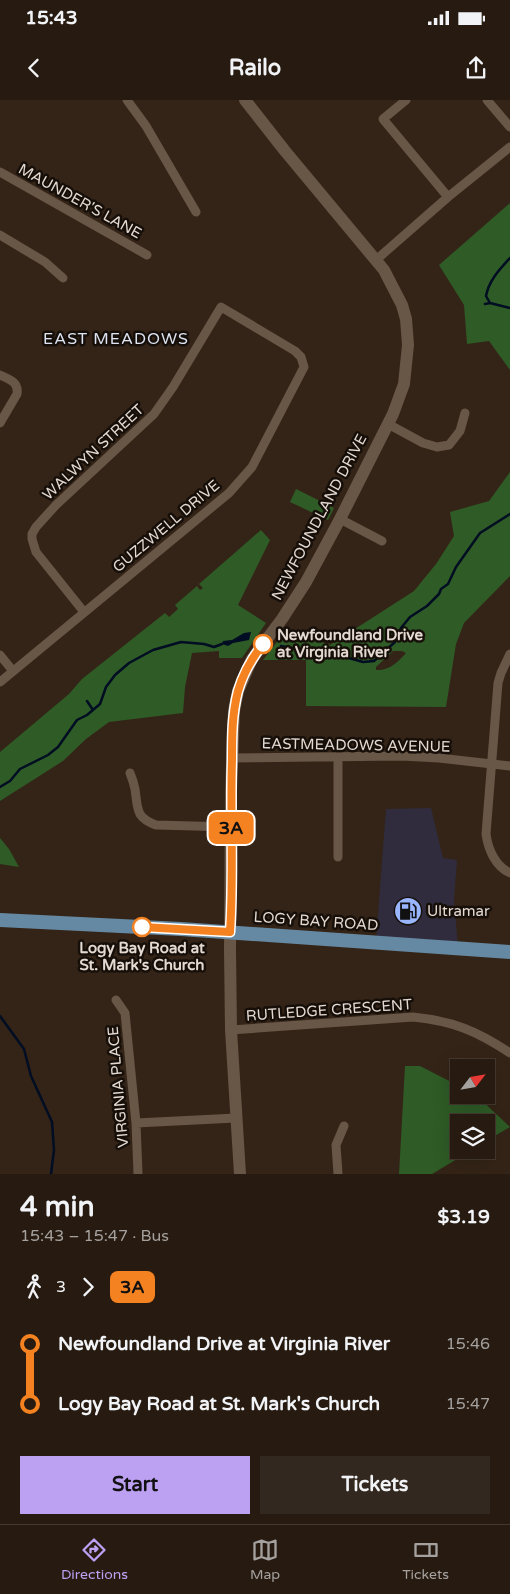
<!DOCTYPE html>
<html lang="en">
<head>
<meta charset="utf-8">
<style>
  :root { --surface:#271b11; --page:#33281f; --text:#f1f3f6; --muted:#a4a19f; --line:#433931; --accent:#bca0f2 }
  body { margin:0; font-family:"Varela Round",sans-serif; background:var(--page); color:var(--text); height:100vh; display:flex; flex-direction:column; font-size:19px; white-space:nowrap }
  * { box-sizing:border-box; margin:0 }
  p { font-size:16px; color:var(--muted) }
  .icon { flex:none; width:28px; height:28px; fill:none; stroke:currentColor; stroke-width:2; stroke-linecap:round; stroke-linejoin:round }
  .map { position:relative; height:1074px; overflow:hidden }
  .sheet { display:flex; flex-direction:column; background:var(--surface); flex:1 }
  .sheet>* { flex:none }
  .badge { padding:0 10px; border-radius:8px; font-size:18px; line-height:32px }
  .needle { width:32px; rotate:59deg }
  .controls { position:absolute; left:450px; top:959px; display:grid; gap:10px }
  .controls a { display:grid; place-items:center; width:45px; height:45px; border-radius:0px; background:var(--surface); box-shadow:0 5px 20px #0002,0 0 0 1px var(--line); font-size:25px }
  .map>.badge { position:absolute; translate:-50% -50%; box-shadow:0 0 0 2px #fff }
  .legs { display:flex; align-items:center; gap:8px; height:55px; padding:0 20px; font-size:16px }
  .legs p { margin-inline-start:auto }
  .overview { display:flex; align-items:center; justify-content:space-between; height:85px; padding:0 20px }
  h1 { font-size:28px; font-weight:700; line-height:38px }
  .primary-button { display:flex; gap:10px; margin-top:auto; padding:10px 20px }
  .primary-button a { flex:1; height:58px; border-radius:0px; background:var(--accent); color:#111; font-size:20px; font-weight:700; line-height:58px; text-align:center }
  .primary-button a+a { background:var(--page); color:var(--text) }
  ul { padding:0 20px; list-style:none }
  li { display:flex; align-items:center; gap:18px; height:60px; font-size:19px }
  li i { display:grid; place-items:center; width:8px; height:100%; margin:0 6px; background:currentColor }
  li i::after { content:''; width:12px; height:12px; margin:-6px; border:4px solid; border-radius:50%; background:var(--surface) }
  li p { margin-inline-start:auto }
  li:first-child i { background:linear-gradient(#0000 50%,currentColor 0) }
  li:last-child i { background:linear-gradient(currentColor 50%,#0000 0) }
  .status { display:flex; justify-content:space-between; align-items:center; height:35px; padding:0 25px; background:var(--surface); direction:ltr }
  .status svg { height:14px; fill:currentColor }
  header { display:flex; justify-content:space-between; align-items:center; height:65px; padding:0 20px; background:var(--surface); font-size:22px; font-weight:700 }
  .menu { display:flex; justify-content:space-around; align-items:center; height:70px; border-top:1px solid var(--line); background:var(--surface); font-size:14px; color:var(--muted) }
  .menu a { display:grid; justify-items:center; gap:2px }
  .menu .active { color:var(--accent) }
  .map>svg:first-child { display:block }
  .commercial { fill:#302c3d }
  .green { fill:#2e5b26; fill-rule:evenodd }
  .water { fill:#000d22 }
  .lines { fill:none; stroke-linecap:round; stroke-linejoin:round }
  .stream { stroke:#000d22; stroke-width:2.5 }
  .street { stroke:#685647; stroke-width:9 }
  .secondary { stroke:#685647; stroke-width:12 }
  .primary { stroke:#6589a3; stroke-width:14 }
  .line-1-casing { stroke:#fff; stroke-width:11 }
  .line-1 { stroke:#f58220; stroke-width:8 }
  .stop-1-dot { fill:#fff; stroke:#f58220; stroke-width:2.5 }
  .labels { text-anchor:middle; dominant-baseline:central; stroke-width:5; stroke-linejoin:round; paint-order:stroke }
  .street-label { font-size:15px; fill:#e5dad2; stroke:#160f09 }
  .stop-label { font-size:15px; font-weight:bold; fill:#e5dad2; stroke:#160f09; text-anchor:start }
  .poi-label { font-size:15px; fill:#e5dad2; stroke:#160f09; text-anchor:start }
  .neighbourhood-label { font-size:16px; letter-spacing:1px; fill:#dee4f2; stroke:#160f09 }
</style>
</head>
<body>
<div class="status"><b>15:43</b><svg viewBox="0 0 49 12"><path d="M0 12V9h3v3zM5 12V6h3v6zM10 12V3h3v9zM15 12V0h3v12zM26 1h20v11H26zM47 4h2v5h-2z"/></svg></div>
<header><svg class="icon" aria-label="back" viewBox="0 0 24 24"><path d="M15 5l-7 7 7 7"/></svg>Railo<svg class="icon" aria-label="share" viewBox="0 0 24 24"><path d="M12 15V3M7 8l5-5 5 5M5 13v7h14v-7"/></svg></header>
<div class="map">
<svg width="510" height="1074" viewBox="0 0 510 1074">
  <rect width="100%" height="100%" fill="#342417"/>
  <!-- commercial -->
  <path class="commercial" d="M431,708L443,758L457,760L454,799L458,848L376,841L386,709Z"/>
  <!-- green -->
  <path class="green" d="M510,103V270L489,241L467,244L464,205L439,165Z
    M510,372V476L464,523L456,544L446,607L306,606V560H263L286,530L330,545L414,491L436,464L454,436L450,412L489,401ZM393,551H402L406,553C398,562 389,571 376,570V567Z
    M296,389L334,408L328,420L290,402Z
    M261,430L270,440L238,505L266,523L242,558H219V551L192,553L185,587L183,613L109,622L86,639L63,661L0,701V652L69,594L82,579L165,513L169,517L178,509L175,505L197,486L200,490L203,488L199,484Z
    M0,738L9,749L19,767L0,764Z
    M405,966H420L459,986V995L477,996L510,1027L486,1041V1022H459V1050H472L432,1074H399Z"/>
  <!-- water -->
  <path class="water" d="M251,532L249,540L233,543L228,546L222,544L223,541L232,540L244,533Z"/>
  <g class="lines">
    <!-- stream -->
    <path class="stream" d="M510,158C500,169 489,180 486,196L490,203L510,208
      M485,204L490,203
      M281,546L312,552H328L363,562L374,561L395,542L401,528L410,517L427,506L439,494L441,489L448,484L456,467L480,433L510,414
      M87,601L93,610
      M0,687L10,681L20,669L48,655L58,647L77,620L87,615L100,604L106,587L115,575L129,563L153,550L181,542L204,544L214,547L222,544
      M0,916L24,949L31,976L52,1022L54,1050L51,1074"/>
    <!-- street -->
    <path class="street" d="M127,0L146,26L196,112
      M406,0L383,19L448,97
      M487,0L510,27
      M0,72L147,155
      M0,135L45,162L63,178
      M376,160L448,97L510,47
      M0,275C9,279 19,282 17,294L0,323
      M388,324L423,343L437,347L449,345L460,331L465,313
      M340,419L382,441
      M510,554L501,573L498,583L486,734C488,749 495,766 510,773
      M0,555L13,571
      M0,582L229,393L252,367L304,267L301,257L295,251L221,207L173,287L154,314L56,405L36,427L32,434V439L36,452L84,512
      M232,658L401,656L439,658L510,666
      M130,673C132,678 134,684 135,689C138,709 135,717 156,725L231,727
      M338,757V657
      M116,900L125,913L136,1023L138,1074
      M231,930L413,917C453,921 477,931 510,953
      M136,1023L236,1018
      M338,1074L336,1045L344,1026"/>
    <!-- secondary -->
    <path class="secondary" d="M240,1074L231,930L230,850L231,691L234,611L238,591L252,559L282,519L306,482L340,419L393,314L404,284L408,245L406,219L402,205L384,170L285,51L245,0"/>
    <!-- primary -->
    <path class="primary" d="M0,820L181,829L510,852"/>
  </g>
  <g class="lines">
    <!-- line-1 casing -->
    <g class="line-1-casing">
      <path id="line-1" d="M142,827L230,832C234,775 230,717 232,660C232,636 232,614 238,591C243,574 252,558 263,544"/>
    </g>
    <!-- line-1 -->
    <use href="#line-1" class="line-1"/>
  </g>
  <!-- icons -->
  <defs>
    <g id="fuel-disc" transform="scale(1.4375)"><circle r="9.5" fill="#98b5fd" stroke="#160f09"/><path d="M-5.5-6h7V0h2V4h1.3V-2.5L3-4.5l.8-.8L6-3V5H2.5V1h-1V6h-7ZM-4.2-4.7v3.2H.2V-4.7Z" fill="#111"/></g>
  </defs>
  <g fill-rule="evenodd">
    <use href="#fuel-disc" x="408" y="811"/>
  </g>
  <!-- markers -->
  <g class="stop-1-dot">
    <circle cx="263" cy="544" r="9"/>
    <circle cx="142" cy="827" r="9"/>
  </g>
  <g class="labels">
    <!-- street labels -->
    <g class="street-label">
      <text transform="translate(80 101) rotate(29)">MAUNDER'S LANE</text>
      <text transform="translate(93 352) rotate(-43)">WALWYN STREET</text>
      <text transform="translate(319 417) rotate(-62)">NEWFOUNDLAND DRIVE</text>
      <text transform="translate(166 426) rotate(-40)">GUZZWELL DRIVE</text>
      <text transform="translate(356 645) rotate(1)">EASTMEADOWS AVENUE</text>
      <text transform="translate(316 821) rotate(4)">LOGY BAY ROAD</text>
      <text transform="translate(329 910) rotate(-4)">RUTLEDGE CRESCENT</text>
      <text transform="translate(118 987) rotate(-95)">VIRGINIA PLACE</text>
    </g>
    <!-- stop labels -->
    <g class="stop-label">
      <text x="277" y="535">Newfoundland Drive<tspan x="277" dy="17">at Virginia River</tspan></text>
      <text x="142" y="848" text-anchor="middle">Logy Bay Road at<tspan x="142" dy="17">St. Mark's Church</tspan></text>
    </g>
    <!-- poi labels -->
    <g class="poi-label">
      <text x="427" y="811">Ultramar</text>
    </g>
    <!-- neighbourhood labels -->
    <g class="neighbourhood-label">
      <text x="116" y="239">EAST MEADOWS</text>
    </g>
  </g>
</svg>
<div class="controls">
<a><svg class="needle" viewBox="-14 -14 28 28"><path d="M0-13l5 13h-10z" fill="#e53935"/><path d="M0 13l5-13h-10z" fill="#a4a19f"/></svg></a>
<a><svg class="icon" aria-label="layers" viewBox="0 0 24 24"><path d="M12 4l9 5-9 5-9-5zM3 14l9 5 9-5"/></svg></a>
</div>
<b class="badge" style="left:231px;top:728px;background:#f58220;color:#111">3A</b>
</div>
<section class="sheet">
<div class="overview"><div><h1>4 min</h1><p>15:43 – 15:47 · Bus</p></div><b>$3.19</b></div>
<div class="legs"><svg class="icon" aria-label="walk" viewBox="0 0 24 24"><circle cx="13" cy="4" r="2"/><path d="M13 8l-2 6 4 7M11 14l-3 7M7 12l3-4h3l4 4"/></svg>3<svg class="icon" aria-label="forward" viewBox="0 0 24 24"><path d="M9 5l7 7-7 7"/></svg><b class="badge" style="background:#f58220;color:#111">3A</b></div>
<ul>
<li><i style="color:#f58220"></i><b>Newfoundland Drive at Virginia River</b><p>15:46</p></li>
<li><i style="color:#f58220"></i><b>Logy Bay Road at St. Mark's Church</b><p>15:47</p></li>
</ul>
<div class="primary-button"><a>Start</a><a>Tickets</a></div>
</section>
<nav class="menu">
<a class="active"><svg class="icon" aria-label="directions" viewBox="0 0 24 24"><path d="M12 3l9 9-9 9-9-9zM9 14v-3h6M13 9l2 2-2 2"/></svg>Directions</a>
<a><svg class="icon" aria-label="map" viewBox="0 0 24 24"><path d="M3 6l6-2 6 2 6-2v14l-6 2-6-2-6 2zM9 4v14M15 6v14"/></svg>Map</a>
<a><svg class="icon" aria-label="tickets" viewBox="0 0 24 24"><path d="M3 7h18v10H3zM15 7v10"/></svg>Tickets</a>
</nav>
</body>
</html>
